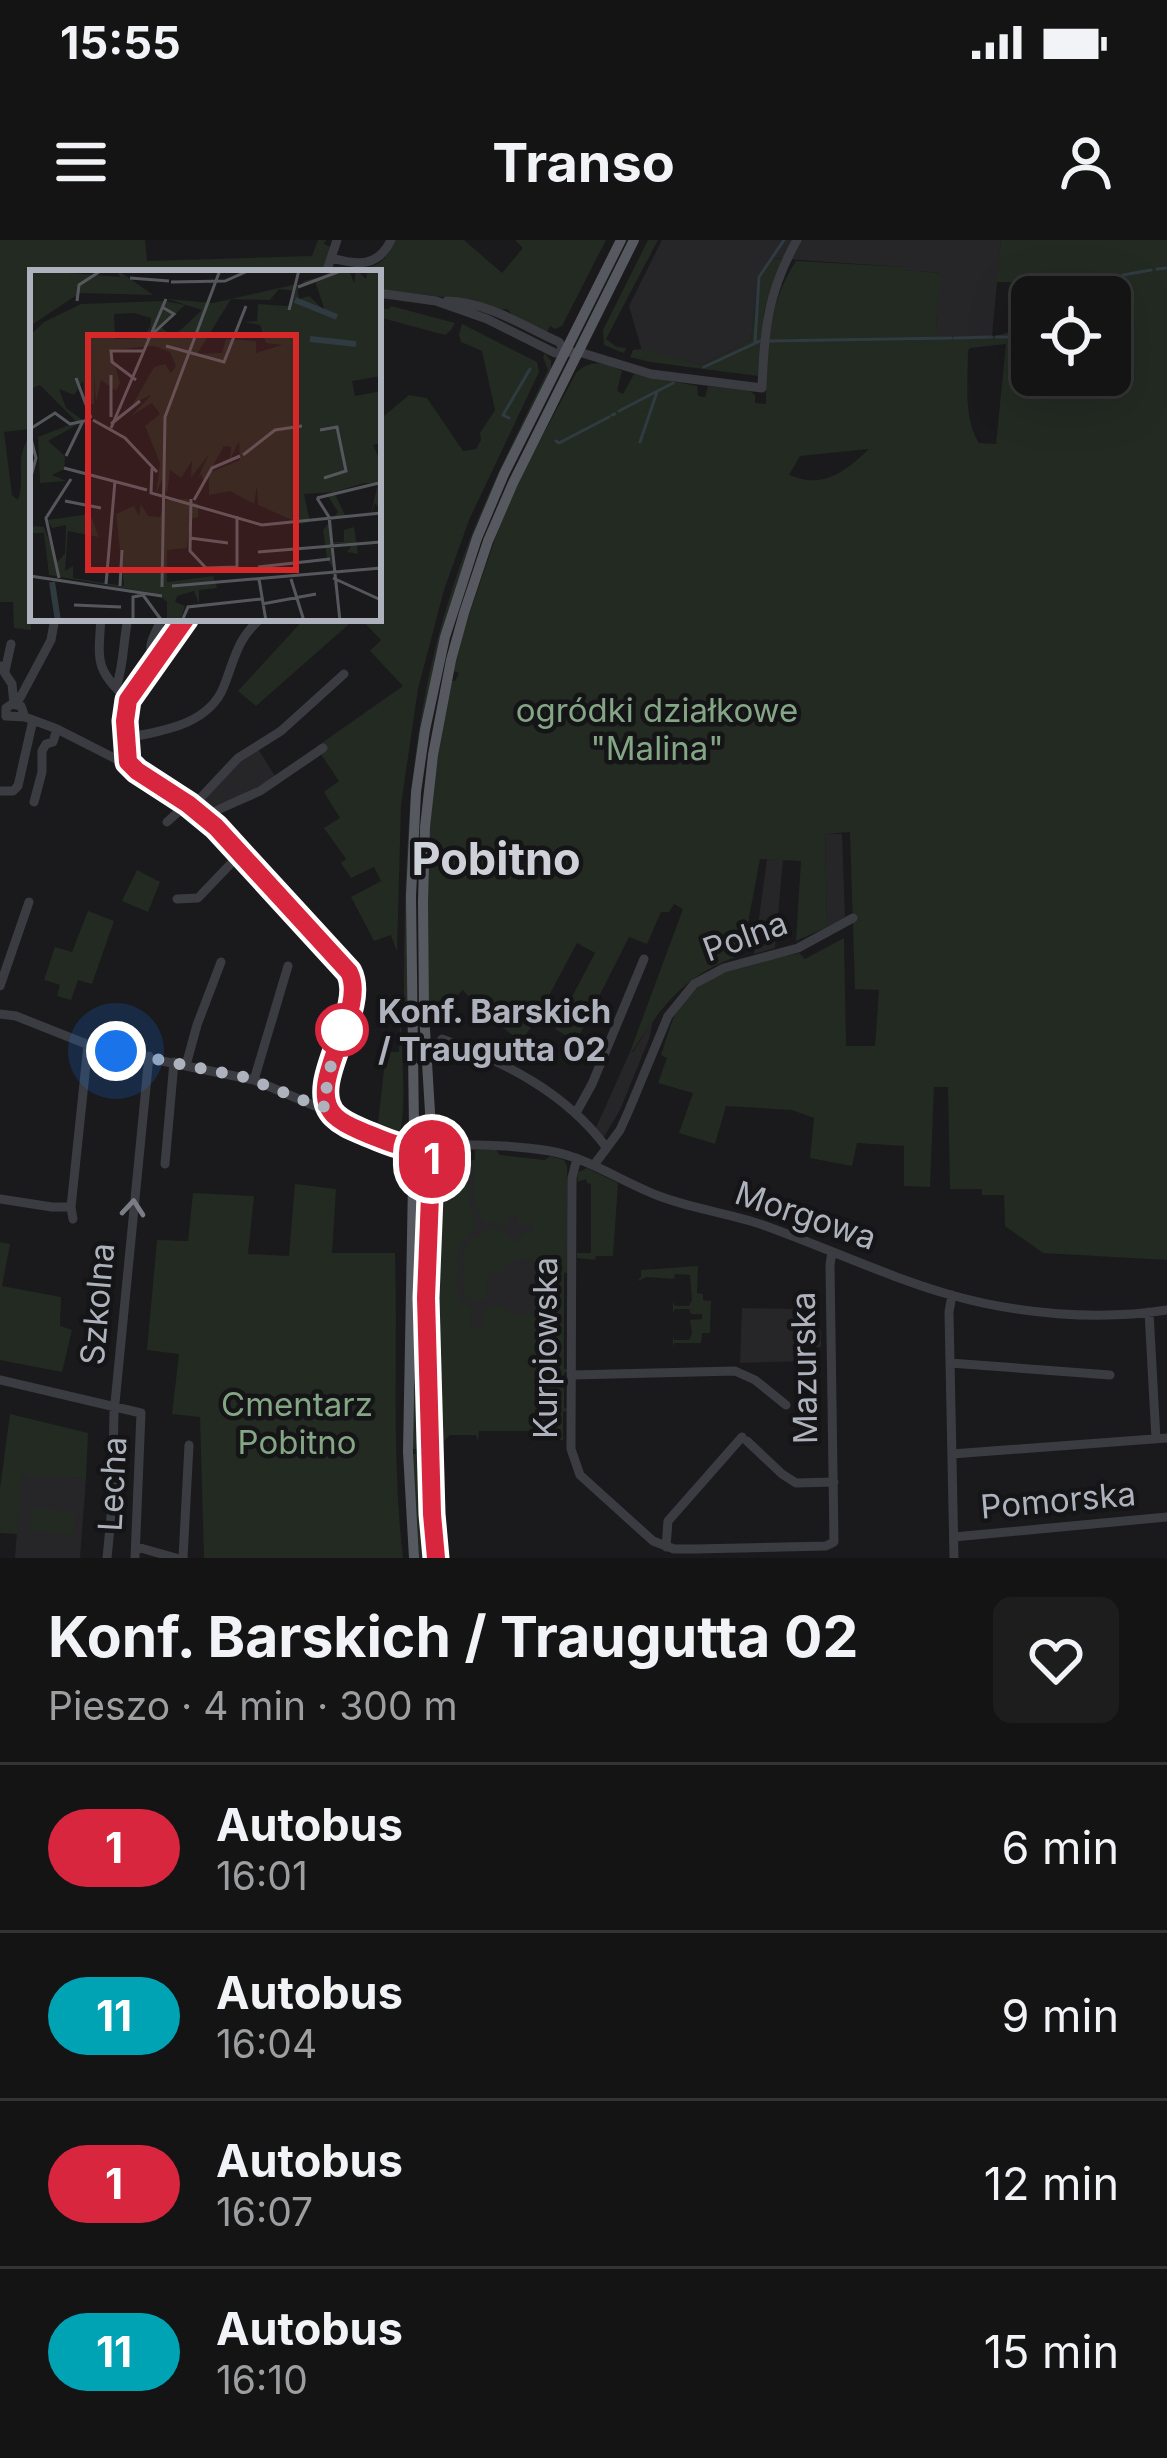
<!DOCTYPE html>
<html lang="pl">
<head>
<meta charset="utf-8">
<style>
  :root { --surface:#141415; --page:#1d1d1e; --text:#f1f3f6; --muted:#9d9ea0; --line:#333334 }
  body { margin:0; font-family:Inter,sans-serif; background:var(--page); color:var(--text); height:100vh; display:flex; flex-direction:column; font-size:45px; white-space:nowrap }
  * { box-sizing:border-box; margin:0 }
  p { font-size:39px; color:var(--muted) }
  .icon { flex:none; width:66px; height:66px; fill:none; stroke:currentColor; stroke-width:2; stroke-linecap:round; stroke-linejoin:round }
  .map { position:relative; height:1318px; overflow:hidden }
  .sheet { display:flex; flex-direction:column; background:var(--surface); flex:1 }
  .sheet>* { flex:none }
  .badge { padding:0 24px; border-radius:39px; font-size:42px; line-height:78px }
  .controls { position:absolute; left:1011px; top:36px; display:grid; gap:24px }
  .controls a { display:grid; place-items:center; width:120px; height:120px; border-radius:18px; background:var(--surface); box-shadow:0 12px 48px #0002,0 0 0 3px var(--line); font-size:60px }
  .you { position:absolute; width:60px; height:60px; margin:-30px; border:9px solid #fff; border-radius:50%; background:#1a73e8; box-shadow:0 0 0 18px #1a73e833 }
  .map>.badge { position:absolute; translate:-50% -50%; box-shadow:0 0 0 6px #fff }
  .round { display:grid; place-items:center; flex:none; width:126px; height:126px; border-radius:18px; background:var(--page) }
  .headline { display:flex; align-items:center; justify-content:space-between; height:204px; padding:0 48px }
  h1 { font-size:57px; font-weight:700; line-height:90px }
  ul { padding:0; list-style:none }
  li { display:flex; align-items:center; gap:36px; height:168px; padding:0 48px; border-top:3px solid var(--line) }
  li div { flex:1 }
  li b { display:block; font-size:45px }
  li em { font-style:normal }
  li .badge { min-width:132px; font-weight:700; text-align:center }
  .status { display:flex; justify-content:space-between; align-items:center; height:84px; padding:0 60px; background:var(--surface); direction:ltr }
  .status svg { height:33px; fill:currentColor }
  header { display:flex; justify-content:space-between; align-items:center; height:156px; padding:0 48px; background:var(--surface); font-size:54px; font-weight:700 }
  .map>svg:first-child { display:block }
  .built { fill:#262629 }
  .green { fill:#222a22; fill-rule:evenodd }
  .lines { fill:none; stroke-linecap:round; stroke-linejoin:round }
  .stream { stroke:#303a41; stroke-width:3 }
  .minor { stroke:#3b3c41; stroke-width:9 }
  .major { stroke:#575960; stroke-width:10 }
  .oneway { stroke:#7a7d85 }
  .line-casing { stroke:#fff; stroke-width:27 }
  .line { stroke:#d7263d; stroke-width:18 }
  .walk { stroke:#adb2bc; stroke-width:12; stroke-dasharray:0 21.6 }
  .stop-dot { fill:#fff; stroke:#d7263d; stroke-width:6 }
  .labels { text-anchor:middle; dominant-baseline:central; stroke-width:9; stroke-linejoin:round; paint-order:stroke }
  .park-label { font-size:33px; fill:#84a685; stroke:#151517 }
  .street-label { font-size:33px; fill:#adb2bc; stroke:#151517 }
  .stop-label { font-size:33px; font-weight:bold; fill:#adb2bc; stroke:#151517; text-anchor:start }
  .district-label { font-size:45px; font-weight:bold; fill:#ced1d8; stroke:#151517 }
  .inset-river { fill:none; stroke:#303a41; stroke-width:6 }
  .inset-road { fill:none; stroke:#55575c; stroke-width:3 }
  .view { fill:#d62828; fill-opacity:0.15; stroke:#d62828; stroke-width:6 }
  .inset-edge { fill:none; stroke:#adb2bc; stroke-width:6 }
</style>
</head>
<body>
<div class="status"><b>15:55</b><svg viewBox="0 0 49 12"><path d="M0 12V9h3v3zM5 12V6h3v6zM10 12V3h3v9zM15 12V0h3v12zM26 1h20v11H26zM47 4h2v5h-2z"/></svg></div>
<header><svg class="icon" aria-label="menu" viewBox="0 0 24 24"><path d="M4 6h16M4 12h16M4 18h16"/></svg>Transo<svg class="icon" aria-label="person" viewBox="0 0 24 24"><circle cx="12" cy="8" r="4"/><path d="M4 21q1-7 8-7t8 7"/></svg></header>
<div class="map">
<svg width="1167" height="1318" viewBox="0 0 1167 1318">
  <rect width="100%" height="100%" fill="#1a1a1c"/>
  <!-- built -->
  <path class="built" d="M662,0H1001L992,96L939,97L936,84L940,33L904,30L903,27L771,18L759,34L751,100L702,125L642,111L629,66Z
    M258,509L275,536L250,552L204,570L197,565L239,520Z
    M825,594H842L845,677L827,687Z
    M767,619L783,620L775,708L754,714Z
    M653,780L649,799L620,870L604,897L595,890L630,812H633Z
    M467,920L557,921L562,1092L451,1089L453,987Z
    M742,1068L796,1069L821,1092V1107H804L803,1121L740,1123Z
    M21,1234L86,1238L80,1318H15Z"/>
  <!-- green -->
  <path class="green" d="M0,0H145L147,21L312,16L318,0H326L324,4L330,7L322,33H33L31,390L14,388L13,362H0ZM30,189C28,200 22,208 21,219C20,234 23,245 18,260L12,255L4,192Z
    M396,0H464L502,33L523,8L515,0H606L562,86L555,89L550,86L547,92L513,76L507,69L499,70L475,61L378,49V33H332L339,27C370,29 381,31 396,0Z
    M648,0H658L606,99L617,107L626,108L624,113L604,105L603,90Z
    M1001,0H1167V1020L1043,1013L1005,986L1004,955H982V949H950L948,847H934L930,947L904,946V906L857,903L852,926L810,918L814,878L792,870L726,866L715,904L679,893L693,853L658,843L667,818L661,815C666,801 670,783 678,769C702,729 758,723 799,713L805,719L844,698L846,806H875L879,750L855,749L850,592L825,594L827,687L796,701L801,621L760,619L742,715C686,733 663,764 632,812H630L683,669L674,664L669,672H661L647,704L629,697L576,802L555,789L595,713L577,703L537,778L521,802L480,770L463,750L435,776L434,771H428V606L435,535L450,441H455L459,433L453,431L463,393L503,275L521,236L576,133C591,119 605,122 622,131L617,151L623,154L634,134L697,146L698,156L705,157L708,146L750,151L755,155V163L766,164C767,114 767,64 796,21L904,27V30L941,33L936,84L940,97H992L1032,85V135H1110V57H1077L1088,49L1086,41L1075,44L996,42ZM1006,104L996,204L979,203C963,178 968,141 968,111L970,108ZM869,209C843,233 824,249 789,235L800,216Z
    M770,18L782,19L764,72L758,136L650,122L630,117L633,110L641,109L702,125L751,100L759,34Z
    M391,66L455,83L451,90L445,95L378,77V69H389Z
    M462,84L537,122L539,132L469,280L444,350L418,449L401,565L397,712L391,695L374,701L351,657L381,641L374,627L351,638L341,623L346,619L324,588L340,578L324,552L339,541L316,507L403,446L370,411L381,400L360,378H378V181L409,155L427,158L463,211L476,209L481,200L480,193L495,170L482,111L461,102L459,94Z
    M545,113L551,121V131L487,262L420,494L408,771H404C404,628 406,494 450,356C474,277 512,204 548,130L543,117Z
    M305,378H356L256,466L238,451Z
    M137,630L160,642L148,672L122,661Z
    M88,671L114,681L92,744L78,740L71,760L57,756L60,745L44,740L55,707L72,712Z
    M391,770L401,776C401,810 408,871 398,900L377,892L386,812H399L400,776Z
    M467,910L469,917V958L476,986L458,1008L457,1053L461,1061L471,1068L470,1085L476,1086V1089L483,1086V1071L490,1064L494,1069L501,1064C543,1103 575,1032 532,1020C517,1015 507,1023 499,1034L490,1031L486,1044L488,1058L474,1061L464,1056L463,1010C477,993 498,978 513,1002H518L523,993L534,990L533,986L519,984L515,972H511L506,987L482,980L473,957L475,910H496L500,915L545,920L550,916L564,920L567,926L569,1032L564,1033V1128L569,1131L564,1133V1143L569,1145L564,1147V1168L569,1170L563,1172V1200H556L555,1191H479L478,1202L476,1195H450L440,1205L438,1023L446,911Z
    M417,924L425,925L422,1033L426,1209H412Z
    M587,928L618,943L613,1016H596L595,1020L577,1018V1013H591V944L587,943L586,939L577,942L578,932Z
    M295,944L336,949L332,1013H395C398,1115 391,1216 403,1318H204L200,1177L172,1174L179,1114L147,1110L157,1000L188,1001L193,953L254,956L248,1014L289,1016Z
    M0,1002L10,1004L2,1046L61,1057L60,1086L72,1090L62,1132L0,1120Z
    M698,1026L697,1053L703,1054V1060L711,1061L710,1093H702L701,1103H674L673,1108V1095L674,1100H689L692,1094L690,1080L702,1079V1074H691L689,1069H675L673,1073V1061L675,1066H689L692,1060L690,1035L675,1034L674,1039L648,1037L637,1041L641,1037V1030Z
    M10,1174L88,1193L86,1238L22,1235L17,1294L0,1293V1249Z
    M426,1213L432,1318H418L412,1214Z
    M34,1267L76,1274L73,1296L30,1289Z"/>
  <g class="lines">
    <!-- stream -->
    <path class="stream" d="M1157,29L1167,28
      M1085,57L1123,35L1151,30
      M996,97H1018L1032,90
      M954,98L992,97
      M769,101L951,98
      M755,103L759,37L784,0
      M704,127L760,101
      M619,171L673,143
      M612,175L615,174
      M509,178L503,175L530,129
      M556,201L559,203L609,177
      M640,202L657,152"/>
    <!-- minor -->
    <path class="minor" d="M331,18C357,25 378,28 391,0
      M326,33L337,0
      M378,53L436,61L487,79L555,113L579,112L651,134L762,148C764,90 768,51 797,0
      M447,61C488,62 523,86 559,102L565,112
      M101,378C98,422 95,429 128,460
      M155,419C144,408 157,391 162,378
      M0,426L12,444L14,464
      M5,431L11,404
      M116,448C124,425 123,402 128,378
      M14,460L20,458L51,400L55,378
      M12,464L21,466L25,477L6,476V468Z
      M25,477L57,489L120,521L128,522L137,531L187,564L216,587L340,720C345,727 352,734 354,743C362,777 306,843 332,873C342,886 389,906 405,908C417,910 429,905 441,905C477,904 514,905 550,911C589,918 622,942 659,956C693,969 729,973 763,985C825,1007 888,1037 951,1055C1018,1074 1098,1081 1167,1070
      M126,498C162,491 209,485 224,446C235,418 237,399 261,378
      M128,522C114,455 149,428 186,378
      M0,551H13L18,546L33,480
      M34,562L42,532V511L46,504L53,502L57,489
      M192,567L238,518L281,491L344,434
      M204,576L260,551L323,508
      M167,582L187,564
      M177,659L198,658L241,613
      M0,746L29,662
      M0,774L16,776L94,807L254,840L315,866H327
      M442,799C505,822 566,853 606,907
      M186,825L197,785L221,722
      M254,840L288,726
      M576,873L592,844L644,719
      M577,918L572,938L571,1209L580,1235L653,1301L674,1309H695L826,1306L834,1302L830,1025L832,1012
      M165,924L174,822
      M594,925L620,890L629,870L668,776L694,744L724,728L798,708L853,678
      M0,959L52,967H71
      M73,979L71,967L88,805
      M952,1055L949,1072L954,1318
      M1149,1072L1156,1199
      M950,1123L1110,1135
      M572,1135L735,1131L755,1140L786,1165
      M0,1140L141,1173L135,1318
      M747,1201L782,1234L796,1243L834,1242
      M952,1214L1167,1198
      M954,1297L1167,1277
      M137,1307L176,1318
      M666,1307L668,1281L742,1197
      M107,1318L112,1267L114,1173L149,816
      M183,1318L189,1205"/>
    <!-- major -->
    <path class="major" d="M414,1318L408,1212L414,889L411,656L416,552L425,490L445,397L477,298L504,234L621,0
      M436,1318L432,1274L427,1108L426,1030L432,905L424,773L423,662L425,587L433,515L451,420L464,373L488,301L513,243L634,0"/>
  </g>
  <!-- one-way arrows -->
  <defs><path id="oneway-chevron" d="M-2-3.5L2.5 0L-2 3.5" fill="none" stroke-width="1.6" stroke-linecap="round" stroke-linejoin="round" transform="scale(3)"/></defs>
  <use class="oneway" href="#oneway-chevron" transform="translate(133 968) rotate(-85)"/>
  <g class="lines">
    <!-- line casing -->
    <g class="line-casing">
      <path id="line" d="M186,378L128,460L125,481L128,522L137,531L188,564L216,587L349,732C369,771 302,845 335,876C344,885 357,889 368,894C394,904 404,911 432,905L426,1058L432,1274L436,1318"/>
    </g>
    <!-- line -->
    <use href="#line" class="line"/>
    <!-- walk -->
    <path class="walk" d="M116,811L244,837L321,867L327,866C323,841 335,814 342,790"/>
  </g>
  <!-- markers -->
  <circle class="stop-dot" cx="342" cy="790" r="24"/>
  <g class="labels">
    <!-- park labels -->
    <g class="park-label">
      <text x="657" y="470">ogródki działkowe<tspan x="657" dy="38">"Malina"</tspan></text>
      <text x="297" y="1164">Cmentarz<tspan x="297" dy="38">Pobitno</tspan></text>
    </g>
    <!-- street labels -->
    <g class="street-label">
      <text transform="translate(745 696) rotate(-20)">Polna</text>
      <text transform="translate(806 975) rotate(19)">Morgowa</text>
      <text transform="translate(97 1064) rotate(-85)">Szkolna</text>
      <text transform="translate(545 1108) rotate(-90)">Kurpiowska</text>
      <text transform="translate(804 1128) rotate(-91)">Mazurska</text>
      <text transform="translate(112 1244) rotate(-87)">Lecha</text>
      <text transform="translate(1058 1260) rotate(-5)">Pomorska</text>
    </g>
    <!-- stop labels -->
    <g class="stop-label">
      <text x="378" y="771">Konf. Barskich<tspan x="378" dy="38">/ Traugutta 02</tspan></text>
    </g>
    <!-- district labels -->
    <g class="district-label">
      <text x="496" y="618">Pobitno</text>
    </g>
  </g>
  <!-- overview -->
  <g transform="translate(30 30)">
    <rect width="351" height="351" fill="#1a1a1c"/>
    <path d="M0,0L90,7L87,0H121L92,3L123,25L50,23L0,56ZM319,0L324,13L326,0L336,9L338,0H351V106L322,111L325,126L351,121L350,173L343,175L351,193V241L345,233L341,243L348,213H334L304,222L315,245L302,250L303,272H314V260L324,257L328,284L317,282L323,273L300,274L303,298L297,289L293,260L308,242L298,226L304,222L274,224L280,252L271,254L228,235L227,216L224,234L200,221L179,225V203L210,190L209,171L200,190L201,177L194,176L174,212L171,204L166,212L179,184L161,208L162,191L151,208L140,200L137,224L132,209L126,224L130,193L115,156L130,144L122,133L101,146L122,124L103,134L124,97L135,94L141,103L146,96L140,82L124,76L81,80L90,113L86,121L71,110L66,132L64,104V135L55,130L53,111L44,125L29,119L36,138L54,151L18,171L35,186L34,199L22,205L36,211L10,213L8,167L47,152L10,115L0,119V65L14,52L51,34L134,31L155,35L131,57L143,67L172,40L137,29L183,33L267,14L269,29L279,26L295,41L285,11L270,17L274,11ZM249,19L266,21L258,36L228,34L227,51L214,52L230,55L236,73L252,75L226,83V71L196,69L192,83L167,84L201,29L240,30ZM104,43L121,48L120,70V56L114,68L85,69L84,44ZM156,229L168,234V247L160,249L157,278L137,280V312L183,306L187,318L169,320V334L164,321L147,326L145,332L155,336L150,351H137V332L127,324L19,305L14,263H0L3,238L1,256L14,257L27,292L35,284L36,255L22,258L17,250L60,244L69,267L38,261L35,301L43,296V308L94,316L86,244L104,236L109,246L111,234L118,246L130,247L136,230Z" fill="#222a22" fill-rule="evenodd"/>
    <path class="inset-river" d="M265,30L307,47M280,69L326,74M22,312L28,351"/>
    <path class="inset-road" d="M100,8L139,11M141,12L195,11L220,0M268,17L313,0M47,31L49,15L72,0M259,40L269,0M117,69L144,44L132,37M136,76L194,92L216,36M81,105V147M46,108L61,148M106,110L82,92L81,81H114M63,150L95,168L127,202M81,154L110,131M81,158L136,29M0,159L25,143L40,154L59,150M290,160L307,157L316,201L294,208M0,165L6,188L0,210M213,185L245,160L272,156M36,186L53,151M34,198L117,220M122,198L121,223L232,255L351,243M287,228L299,247L310,351M287,228L349,213M161,229L160,281L176,298L207,297V246M164,230L182,198L210,186M35,231L71,238M160,268L198,273M228,282L351,272M228,297L300,289M0,306L132,326M29,308L16,248L41,209M303,308L351,330M229,309L236,351M261,309L274,351M76,314L85,211M90,316L92,280M142,316L351,298M132,317L135,147L190,0M232,334L286,324M44,335L91,337M103,351V327L113,325L132,351M152,351L158,337L231,329"/>
    <path class="view" d="M58,65H266V300H58Z"/>
    <rect width="351" height="351" class="inset-edge"/>
  </g>
</svg>
<div class="controls">
<a><svg class="icon" aria-label="locate" viewBox="0 0 24 24"><circle cx="12" cy="12" r="6"/><path d="M12 2v4M12 18v4M2 12h4M18 12h4"/></svg></a>
</div>
<div class="you" style="left:116px;top:811px"></div>
<b class="badge" style="left:432px;top:919px;background:#d7263d;color:#fff">1</b>
</div>
<section class="sheet">
<div class="headline"><div><h1>Konf. Barskich / Traugutta 02</h1><p>Pieszo · 4 min · 300 m</p></div><a class="round"><svg class="icon" aria-label="heart" viewBox="0 0 24 24"><path d="M12 20l-8-8c-3-5 5-10 8-4 3-6 11-1 8 4z"/></svg></a></div>
<ul>
<li><span class="badge" style="background:#d7263d;color:#fff">1</span><div><b>Autobus</b><p>16:01</p></div><em>6 min</em></li>
<li><span class="badge" style="background:#00a3b4;color:#fff">11</span><div><b>Autobus</b><p>16:04</p></div><em>9 min</em></li>
<li><span class="badge" style="background:#d7263d;color:#fff">1</span><div><b>Autobus</b><p>16:07</p></div><em>12 min</em></li>
<li><span class="badge" style="background:#00a3b4;color:#fff">11</span><div><b>Autobus</b><p>16:10</p></div><em>15 min</em></li>
</ul>
</section>
</body>
</html>
